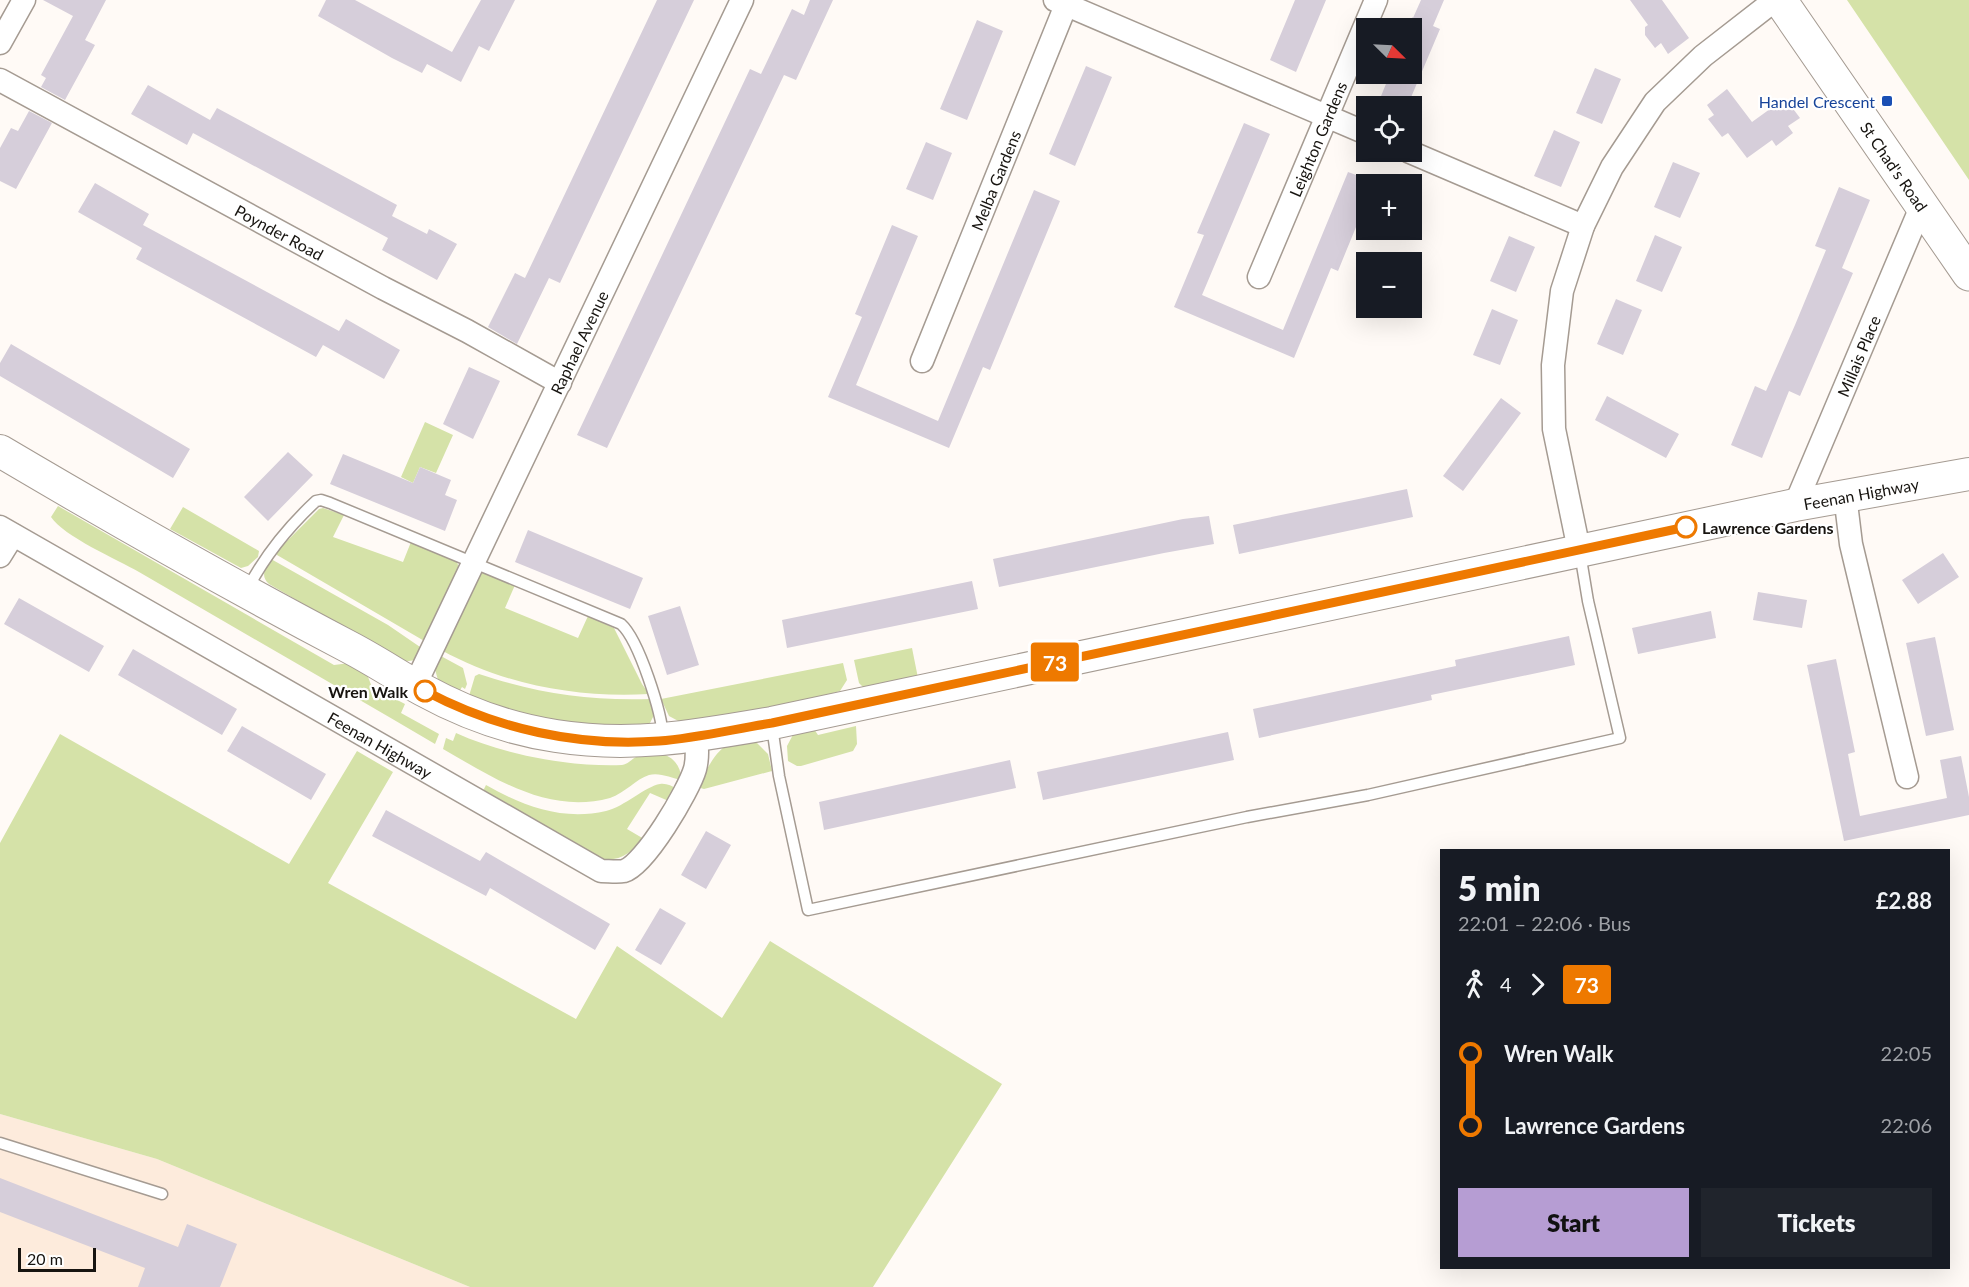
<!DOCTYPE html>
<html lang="en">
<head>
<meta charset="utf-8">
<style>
  :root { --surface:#171b24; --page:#20242c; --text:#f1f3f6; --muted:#9ea1a6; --accent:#b69dd3 }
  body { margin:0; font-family:Lato,sans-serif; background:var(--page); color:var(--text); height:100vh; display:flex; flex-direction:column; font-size:22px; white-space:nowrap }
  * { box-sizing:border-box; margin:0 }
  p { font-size:20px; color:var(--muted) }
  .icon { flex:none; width:33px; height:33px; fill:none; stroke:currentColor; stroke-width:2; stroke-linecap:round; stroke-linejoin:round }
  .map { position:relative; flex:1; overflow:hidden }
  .drawer { position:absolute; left:1440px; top:849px; width:510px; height:420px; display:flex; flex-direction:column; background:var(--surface); border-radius:0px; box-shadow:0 6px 24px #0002 }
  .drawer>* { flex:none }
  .badge { padding:0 12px; border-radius:4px; font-size:21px; line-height:39px }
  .needle { width:39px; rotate:114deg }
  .fabs { position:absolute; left:1356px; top:18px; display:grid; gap:12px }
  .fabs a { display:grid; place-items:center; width:66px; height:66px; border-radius:0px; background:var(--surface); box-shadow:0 6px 24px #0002; font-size:30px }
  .scale { position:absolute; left:18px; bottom:15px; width:78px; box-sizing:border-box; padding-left:6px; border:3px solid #171410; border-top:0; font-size:16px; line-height:21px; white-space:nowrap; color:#171410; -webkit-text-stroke:4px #fff; paint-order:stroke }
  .map>.badge { position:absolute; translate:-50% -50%; box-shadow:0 0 0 3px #fff }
  .legs { display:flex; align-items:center; gap:9px; height:66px; padding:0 18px; font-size:20px }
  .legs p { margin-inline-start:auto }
  .summary { display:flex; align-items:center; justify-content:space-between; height:102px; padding:0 18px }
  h1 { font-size:33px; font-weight:800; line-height:45px }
  .action { display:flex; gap:12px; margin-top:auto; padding:12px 18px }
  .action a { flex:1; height:69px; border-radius:0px; background:var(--accent); color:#111; font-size:24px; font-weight:800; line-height:69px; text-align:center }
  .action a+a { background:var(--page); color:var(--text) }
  ul { padding:0 18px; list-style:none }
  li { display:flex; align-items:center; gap:21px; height:72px; font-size:22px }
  li i { display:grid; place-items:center; width:9px; height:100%; margin:0 8px; background:currentColor }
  li i::after { content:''; width:15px; height:15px; margin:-8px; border:4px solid; border-radius:50%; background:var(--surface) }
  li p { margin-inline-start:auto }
  li:first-child i { background:linear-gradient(#0000 50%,currentColor 0) }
  li:last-child i { background:linear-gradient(currentColor 50%,#0000 0) }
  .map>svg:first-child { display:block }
  .built { fill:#fdebdc }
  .green { fill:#d5e2a8 }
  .building { fill:#d6ceda }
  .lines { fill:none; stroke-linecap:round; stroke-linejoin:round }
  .lane-casing { stroke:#a59b92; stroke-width:13 }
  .street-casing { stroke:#a59b92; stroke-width:25 }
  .secondary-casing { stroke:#a59b92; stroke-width:34 }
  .primary-casing { stroke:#a59b92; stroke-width:35 }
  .lane { stroke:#fff; stroke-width:10 }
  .street { stroke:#fff; stroke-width:22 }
  .secondary { stroke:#fff; stroke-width:32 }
  .primary { stroke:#fff; stroke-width:33 }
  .line-1-casing { stroke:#fff; stroke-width:14 }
  .line-1 { stroke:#ee7900; stroke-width:9 }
  .transit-dot { fill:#1a4fb4; stroke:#fff; stroke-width:2 }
  .stop-1-dot { fill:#fff; stroke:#ee7900; stroke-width:3 }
  .labels { text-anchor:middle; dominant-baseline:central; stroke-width:4.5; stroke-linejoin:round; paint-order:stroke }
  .transit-label { font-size:16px; fill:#164399; stroke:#fff; text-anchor:end }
  .street-label { font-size:16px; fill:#171410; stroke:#fff }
  .stop-label { font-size:16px; font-weight:bold; fill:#171410; stroke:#fff; text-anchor:start }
</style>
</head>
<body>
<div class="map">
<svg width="1969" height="1287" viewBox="0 0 1969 1287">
  <rect width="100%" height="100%" fill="#fffaf6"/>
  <!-- built -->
  <path class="built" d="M0,1114L157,1159L470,1287H0Z"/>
  <!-- green -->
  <path class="green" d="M1847,0H1969V180Z
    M425,422L453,435L436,473L420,467L413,483L401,477Z
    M58,506L334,665L350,663L366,672L372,687L405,704L401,713L439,734L435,744C337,686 238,630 139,572C118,560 63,536 51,517Z
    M183,507L259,551L258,557L248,566L241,568L170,529Z
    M323,508L344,515L333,537L403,562L411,542L457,562L459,568L426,642L277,555V551L319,509Z
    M271,559L388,625L423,649L415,660L403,662L269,584C260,576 265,568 271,559Z
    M482,572L515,585L505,608L578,638L588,616L614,628L642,684L649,694C577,698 505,685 441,650L479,574Z
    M912,648L918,678L865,689L859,683L854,660Z
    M439,655L463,668L467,684L465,689L462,687L459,692L438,680L434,666Z
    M843,663L847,680L840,691L802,702L682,723L669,716L661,699Z
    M479,674C540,694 588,701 652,699L654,715L649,725L595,728L515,714L469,696L475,676Z
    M856,726L857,744L853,751L801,766H797L788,761L787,746L795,731L814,729L818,735Z
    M456,733C505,755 569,767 622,765C629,764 631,759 638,756C643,754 654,753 660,754C673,755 682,768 681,780C672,778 659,772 649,775C636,779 625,793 610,798C548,815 494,778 443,749L446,738L453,741Z
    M60,734L289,864L357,751L393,772L328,883L576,1019L617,946L722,1018L770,941L1002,1084L873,1287H470L157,1159L0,1114V843Z
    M756,742L768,754L772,771L704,789L697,787C705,774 716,747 732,743C740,742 748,742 756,742Z
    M486,785C523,806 562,821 606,811C624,807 646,786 660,784C666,783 672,786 677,789L671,802L650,793L627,829L644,839C631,852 621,862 601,859L482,793Z"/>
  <!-- building -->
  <path class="building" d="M43,0H106L85,40L95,45L65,100L41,87L46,78L41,75L73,16Z
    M326,0H355L452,52L481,0H515L489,51L479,46L461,82L427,64L422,73L392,58L318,16Z
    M657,0H694L560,283L549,278L517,344L488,327L515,273L525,278Z
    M810,0H833L796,80L784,75L607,448L577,435L750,69L761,74L792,9L804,15Z
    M1295,0H1326L1296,72L1270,60Z
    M1421,0H1444L1433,26L1440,29L1412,95L1408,106H1377L1390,74H1412V17L1413,18Z
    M1630,0H1662L1689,38L1668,54L1661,43L1655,48L1645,35V27L1648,25Z
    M977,20L1003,31L967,120L940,109Z
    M1086,66L1112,77L1075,166L1049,154Z
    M1595,68L1621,79L1602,124L1576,113Z
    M148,85L210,120L217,108L397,205L392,216L427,234L429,229L457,244L437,280L382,250L388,238L193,133L187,145L131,114Z
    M1727,89L1752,122L1785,98L1800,118L1788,126L1793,133L1776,146L1772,140L1747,158L1728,133L1722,137L1708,119L1714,115L1707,105Z
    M29,111L52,123L16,189L0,181V148L11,128L18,131Z
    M1244,123L1270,134L1202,295L1283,330L1348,172L1375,182L1374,184H1366V202L1356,227L1338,271L1331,268L1294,358L1174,307L1204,235L1197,233Z
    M1554,130L1580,142L1561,187L1534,176Z
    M926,142L952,153L933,200L906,189Z
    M1673,162L1700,173L1680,218L1654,207Z
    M95,183L149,214L143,225L339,331L346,319L400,350L384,379L323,345L316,357L136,259L142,248L78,212Z
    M1839,187L1870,200L1842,268L1853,273L1800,396L1789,391L1762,458L1731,445L1755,386L1766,391L1795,325L1826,250L1815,246Z
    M1034,190L1060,201L990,370L983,367L949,448L828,397L862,317L855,314L892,225L918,236L856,385L938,421Z
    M1655,235L1682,247L1662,292L1636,281Z
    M1509,236L1535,247L1516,292L1490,281Z
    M1616,299L1642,310L1623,355L1597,344Z
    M1492,309L1518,320L1500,365L1473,355Z
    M11,344L190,449L173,478L0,376V363Z
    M469,367L500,381L473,439L443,424Z
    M1607,396L1679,434L1666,458L1595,420Z
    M1501,398L1521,413L1463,491L1443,476Z
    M288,452L313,475L268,521L244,497Z
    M343,454L413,483L420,467L451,480L445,495L457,500L445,531L330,484Z
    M1407,489L1413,517L1239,554L1233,525Z
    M1209,516L1214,544L1164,553L999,587L993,559L1183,519Z
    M528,530L643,578L630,609L515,562Z
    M1943,553L1959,577L1918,604L1902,580Z
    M972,581L978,609L787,648L782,620Z
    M1758,592L1807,600L1802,628L1753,620Z
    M19,598L104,646L89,672L4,624Z
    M680,606L699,665L667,675L648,616Z
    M1711,611L1716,638L1638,654L1632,628Z
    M1569,636L1575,665L1431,695L1432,700L1259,738L1253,709L1456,666L1455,660Z
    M1935,637L1954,730L1926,736L1906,643Z
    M133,649L237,709L222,735L118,675Z
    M1836,659L1855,752L1848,754L1860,816L1947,798L1940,760L1961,756L1969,797V815L1844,841L1807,665Z
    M242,726L326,774L311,800L227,751Z
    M1228,732L1234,760L1043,800L1037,772Z
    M1010,760L1016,788L824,830L819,802Z
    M386,810L480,861L486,852L610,924L595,950L490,888L486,896L372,836Z
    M706,831L731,845L706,889L681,875Z
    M660,908L686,923L661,965L635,950Z
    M0,1178L178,1247L187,1224L237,1244L220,1287H138L145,1268L0,1212Z"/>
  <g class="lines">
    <!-- lane casing -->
    <g class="lane-casing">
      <path id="lane" d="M247,590C265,555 287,528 316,501L321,500L330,503L621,624C639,640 662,713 663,738
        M772,726L779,776L808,910L1247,817L1368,795L1620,738L1588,601L1580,553
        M0,1143L162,1194"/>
    </g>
    <!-- street casing -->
    <g class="street-casing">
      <g id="street">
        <path d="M1055,0L1366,133"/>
        <path d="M0,43L24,0"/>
        <path id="s1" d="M0,80L383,288L467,331L560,383"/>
        <path d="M1410,152L1583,226"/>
        <path id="s2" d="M1259,277L1376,0"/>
        <path id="s3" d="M922,361L1068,0"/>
        <path d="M1845,495L1851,544L1907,777"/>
        <path id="s4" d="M1795,505L1921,207"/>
        <path id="s5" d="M0,527L601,871C608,871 618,872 624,871C645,865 689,790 695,769C698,758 697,747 696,736"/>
        <path d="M1579,550L1554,429L1553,365L1562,291L1583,226L1612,167L1655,102L1703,56L1775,0"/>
        <path d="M0,556L13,535"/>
        <path id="s6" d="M415,685L742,0"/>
      </g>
    </g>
    <!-- secondary casing -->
    <g class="secondary-casing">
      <g id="secondary">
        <path id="s7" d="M0,451C115,519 231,585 349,647C374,660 398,676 423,690C465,713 509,729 556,736C632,748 697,736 772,723L1795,505L1969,474"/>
      </g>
    </g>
    <!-- primary casing -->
    <g class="primary-casing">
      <g id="primary">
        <path id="s8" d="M1780,0L1969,274"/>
      </g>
    </g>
    <!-- lane -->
    <use href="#lane" class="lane"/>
    <!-- street -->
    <use href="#street" class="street"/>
    <!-- secondary -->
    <use href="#secondary" class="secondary"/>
    <!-- primary -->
    <use href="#primary" class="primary"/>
  </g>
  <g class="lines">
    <!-- line-1 casing -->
    <g class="line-1-casing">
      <path id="line-1" d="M425,691C497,729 578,747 659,741C697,738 734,729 772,723L1686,527"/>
    </g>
    <!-- line-1 -->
    <use href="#line-1" class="line-1"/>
  </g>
  <!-- markers -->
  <rect class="transit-dot" x="1881" y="95" width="12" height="12" rx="3"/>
  <g class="stop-1-dot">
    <circle cx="1686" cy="527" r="10"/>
    <circle cx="425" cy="691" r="10"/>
  </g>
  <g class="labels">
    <!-- transit labels -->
    <g class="transit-label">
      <text x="1875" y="101">Handel Crescent</text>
    </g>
    <!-- street labels -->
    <g class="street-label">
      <text stroke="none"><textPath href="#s2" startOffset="150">Leighton Gardens</textPath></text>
      <text stroke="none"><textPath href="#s8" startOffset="202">St Chad's Road</textPath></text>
      <text stroke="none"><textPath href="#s3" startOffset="195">Melba Gardens</textPath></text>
      <text stroke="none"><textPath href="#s1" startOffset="318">Poynder Road</textPath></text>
      <text stroke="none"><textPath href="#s6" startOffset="380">Raphael Avenue</textPath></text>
      <text stroke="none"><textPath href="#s4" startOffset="162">Millais Place</textPath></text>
      <text stroke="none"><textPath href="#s7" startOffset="1958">Feenan Highway</textPath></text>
      <text stroke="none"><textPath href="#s5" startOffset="438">Feenan Highway</textPath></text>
    </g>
    <!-- stop labels -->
    <g class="stop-label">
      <text x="1702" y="527">Lawrence Gardens</text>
      <text x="408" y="691" text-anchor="end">Wren Walk</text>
    </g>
  </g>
</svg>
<div class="fabs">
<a><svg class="needle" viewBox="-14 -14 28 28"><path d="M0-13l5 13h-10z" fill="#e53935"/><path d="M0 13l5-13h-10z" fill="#9ea1a6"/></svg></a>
<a><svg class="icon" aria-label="locate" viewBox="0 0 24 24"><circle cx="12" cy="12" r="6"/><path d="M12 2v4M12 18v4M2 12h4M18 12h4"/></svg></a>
<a>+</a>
<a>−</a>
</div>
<div class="scale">20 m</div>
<b class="badge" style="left:1055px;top:662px;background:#ee7900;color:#fff">73</b>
<section class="drawer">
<div class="summary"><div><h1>5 min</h1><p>22:01 – 22:06 · Bus</p></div><b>£2.88</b></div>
<div class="legs"><svg class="icon" aria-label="walk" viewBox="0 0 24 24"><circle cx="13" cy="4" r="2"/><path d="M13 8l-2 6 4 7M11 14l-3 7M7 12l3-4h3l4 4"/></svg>4<svg class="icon" aria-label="forward" viewBox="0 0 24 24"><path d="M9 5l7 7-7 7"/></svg><b class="badge" style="background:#ee7900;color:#fff">73</b></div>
<ul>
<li><i style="color:#ee7900"></i><b>Wren Walk</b><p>22:05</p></li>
<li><i style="color:#ee7900"></i><b>Lawrence Gardens</b><p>22:06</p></li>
</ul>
<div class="action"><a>Start</a><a>Tickets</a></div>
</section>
</div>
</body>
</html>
